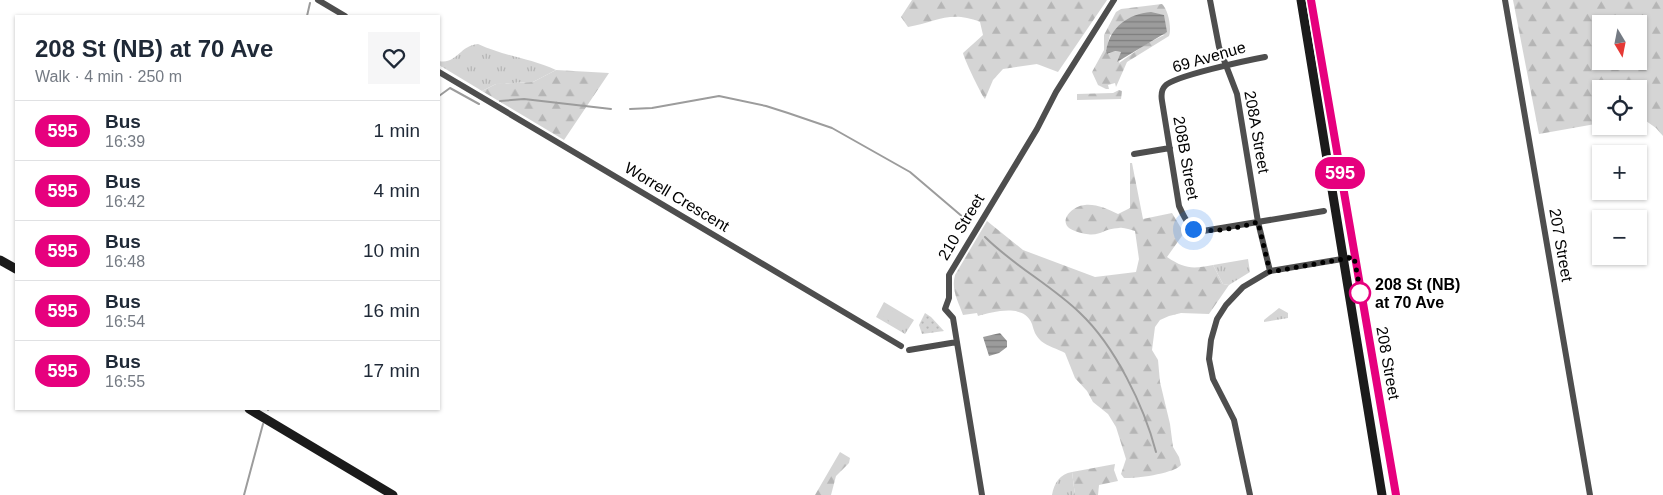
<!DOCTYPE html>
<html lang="en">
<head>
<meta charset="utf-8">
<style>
  :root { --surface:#fff; --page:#f6f6f7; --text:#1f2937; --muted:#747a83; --line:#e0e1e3 }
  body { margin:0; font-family:Helvetica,sans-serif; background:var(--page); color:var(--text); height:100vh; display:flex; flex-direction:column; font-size:19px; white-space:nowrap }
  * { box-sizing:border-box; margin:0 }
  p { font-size:16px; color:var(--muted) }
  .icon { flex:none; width:28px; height:28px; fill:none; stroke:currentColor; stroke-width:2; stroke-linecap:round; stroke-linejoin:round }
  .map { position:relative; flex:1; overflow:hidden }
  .sheet { position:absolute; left:15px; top:15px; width:425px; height:395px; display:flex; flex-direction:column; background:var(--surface); border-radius:0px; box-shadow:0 1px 4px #0004 }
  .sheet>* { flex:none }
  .badge { padding:0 10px; border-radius:16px; font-size:18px; line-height:32px }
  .needle { width:32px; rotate:170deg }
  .tools { position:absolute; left:1592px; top:15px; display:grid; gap:10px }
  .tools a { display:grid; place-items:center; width:55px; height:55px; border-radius:0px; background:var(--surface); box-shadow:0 1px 4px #0004; font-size:25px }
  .you { position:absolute; width:25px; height:25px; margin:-12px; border:4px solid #fff; border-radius:50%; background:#1a73e8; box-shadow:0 0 0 8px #1a73e833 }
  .map>.badge { position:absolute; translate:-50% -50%; box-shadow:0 0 0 2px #fff }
  .round { display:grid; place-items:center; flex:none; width:52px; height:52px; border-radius:0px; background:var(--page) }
  .overview { display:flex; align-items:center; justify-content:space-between; height:85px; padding:0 20px }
  h1 { font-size:24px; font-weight:700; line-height:38px }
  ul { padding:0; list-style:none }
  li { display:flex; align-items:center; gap:15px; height:60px; padding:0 20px; border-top:1px solid var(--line) }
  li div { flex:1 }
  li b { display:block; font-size:19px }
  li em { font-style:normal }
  li .badge { min-width:55px; font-weight:700; text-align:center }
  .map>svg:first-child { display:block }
  .grass { fill:url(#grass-tufts) }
  .forest { fill:url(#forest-firs); fill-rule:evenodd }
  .garden { fill:url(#garden-dots) }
  .pitch { fill:#d5d5d5 }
  .water { fill:url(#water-rules) }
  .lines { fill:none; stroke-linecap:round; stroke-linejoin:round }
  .stream { stroke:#9c9c9c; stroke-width:2 }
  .minor { stroke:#4e4e4e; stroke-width:6 }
  .secondary { stroke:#1b1b1b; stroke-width:9 }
  .line-casing { stroke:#fff; stroke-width:11 }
  .line { stroke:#e6007e; stroke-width:8 }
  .walk { stroke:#000; stroke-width:5; stroke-dasharray:0 9 }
  .stop-dot { fill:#fff; stroke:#e6007e; stroke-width:2.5 }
  .labels { text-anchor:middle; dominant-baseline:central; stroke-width:4; stroke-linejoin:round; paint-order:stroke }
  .street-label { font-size:16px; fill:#000; stroke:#fff }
  .stop-label { font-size:16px; font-weight:bold; fill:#000; stroke:#fff; text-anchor:start }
</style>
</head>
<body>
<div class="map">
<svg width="1663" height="495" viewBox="0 0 1663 495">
  <defs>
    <pattern id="grass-tufts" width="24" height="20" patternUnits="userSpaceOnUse" patternTransform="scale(1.25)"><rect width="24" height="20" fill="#d5d5d5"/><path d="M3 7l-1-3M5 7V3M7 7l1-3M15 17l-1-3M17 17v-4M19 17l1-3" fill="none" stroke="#b5b5b5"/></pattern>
    <pattern id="forest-firs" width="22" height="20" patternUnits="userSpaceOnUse" patternTransform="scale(1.25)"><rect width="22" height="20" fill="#d5d5d5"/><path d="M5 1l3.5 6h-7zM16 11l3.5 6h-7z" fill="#b5b5b5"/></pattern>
    <pattern id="garden-dots" width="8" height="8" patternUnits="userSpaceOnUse" patternTransform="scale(1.25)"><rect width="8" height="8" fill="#d5d5d5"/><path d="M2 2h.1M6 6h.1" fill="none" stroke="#b5b5b5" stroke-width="1.8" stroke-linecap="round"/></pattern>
    <pattern id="water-rules" width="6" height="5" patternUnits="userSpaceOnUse" patternTransform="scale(1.25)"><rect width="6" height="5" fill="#9c9c9c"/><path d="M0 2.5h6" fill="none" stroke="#7d7d7d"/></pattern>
  </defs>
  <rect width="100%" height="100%" fill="#fff"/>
  <!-- grass -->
  <path class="grass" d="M478,44C504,56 529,58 556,70L533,82L496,84L482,91L439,65V61C456,65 459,46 478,44Z
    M1248,259L1250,272L1229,285L1223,284L1213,265Z
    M884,302L914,320L905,334L876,317Z
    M1279,308L1288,313V318L1264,322V320Z
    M1072,472L1075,495H1052C1054,483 1060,474 1072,472Z"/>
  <!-- forest -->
  <path class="forest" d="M912,0H1107L1058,72L1037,64L1003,69L993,80L985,99C982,96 964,59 963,53L983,35L980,22C950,10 937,22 908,27L901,17Z
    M1513,0H1663V136L1656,128L1639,116V89H1601V123L1539,134ZM1601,24H1639V61H1601Z
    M1162,4C1168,9 1172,28 1169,36L1127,62L1116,87L1115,83L1108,85L1109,89H1106L1098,85L1092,72L1104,50V35L1116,12L1121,9ZM1110,35H1164L1146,44L1119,63L1121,52L1114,51L1108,54L1106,51Z
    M556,70L609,73L564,140L482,91L496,84L533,82Z
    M1119,90L1122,91L1121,99L1077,100V94L1113,93Z
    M1130,163H1132L1143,219L1172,213L1184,233L1167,257C1185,269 1192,269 1213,265L1223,284L1229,285L1209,314L1181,313L1169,316L1160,320L1155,327L1152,350L1158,360L1160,382L1170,424L1173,447L1179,457L1181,465C1175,473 1136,479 1124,478L1121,474L1126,459L1116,427L1108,414L1093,402L1087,391L1075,378L1065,353C1058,349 1047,346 1041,341C1035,335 1034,331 1032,324C1024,303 993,312 978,316L977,313L963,315C958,301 951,290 955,275L987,221L1023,250L1095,277L1136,272L1139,259L1135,231C1130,230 1124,227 1119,228C1099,229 1101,240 1075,231C1055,224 1071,206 1085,205C1097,204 1107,209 1118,214L1130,208Z
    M840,452L850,458L849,463L836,476L831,495H815Z
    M1115,464L1114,470L1118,481L1099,485L1098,495H1075L1072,472Z"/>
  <!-- garden -->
  <path class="garden" d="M925,313L931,317L944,331L922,334L919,325Z"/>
  <!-- pitch -->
  <path class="pitch" d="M888,308L907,320L902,329L883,317Z"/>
  <!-- water -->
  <path class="water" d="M1151,12L1164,15L1167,32L1117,62L1121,52L1115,51L1107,54L1106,51C1110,27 1128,14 1151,12Z
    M1000,333L1007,341V347L999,353L989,356L983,337Z"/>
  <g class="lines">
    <!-- stream -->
    <path class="stream" d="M307,16L310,3
      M439,96L450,88L479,104
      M500,101L524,99L611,109
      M630,109L652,108L719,96L766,106L788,113L832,128L910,172L964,218
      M985,237C1014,266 1051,285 1080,313C1115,346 1144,406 1156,452
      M268,410L269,409
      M244,495L263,424"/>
    <!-- minor -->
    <path class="minor" d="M318,0L345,16
      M1210,0L1219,47L1237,94L1258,222L1270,271
      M1505,0L1590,495
      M1265,57C1249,60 1173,76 1165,86C1161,90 1161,95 1162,101L1179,206C1185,219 1188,228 1203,231L1324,211
      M439,72L901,346
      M1134,154L1170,148
      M909,350L957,342
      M982,495L953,318L945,309L949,298V275L1037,129L1056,92L1114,0
      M1250,495L1234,420L1213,379L1209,359L1211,340L1217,319L1226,305L1243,287L1270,271L1354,257"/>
    <!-- secondary -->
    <path class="secondary" d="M1301,0L1382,495
      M1311,0L1396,495
      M0,260L16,269
      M249,409L393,495"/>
  </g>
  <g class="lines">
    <!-- line casing -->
    <g class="line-casing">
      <path id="line" d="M1311,0L1396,495"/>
    </g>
    <!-- line -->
    <use href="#line" class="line"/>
    <!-- walk -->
    <path class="walk" d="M1193,229C1214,233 1238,228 1258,222L1270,272L1354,257L1361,295L1360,293"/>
  </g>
  <!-- markers -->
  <circle class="stop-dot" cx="1360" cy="293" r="10"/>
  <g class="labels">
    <!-- street labels -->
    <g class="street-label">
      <text transform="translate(1209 57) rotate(-16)">69 Avenue</text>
      <text transform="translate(1257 132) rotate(80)">208A Street</text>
      <text transform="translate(1186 158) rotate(80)">208B Street</text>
      <text transform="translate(677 197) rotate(31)">Worrell Crescent</text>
      <text transform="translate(961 227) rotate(-59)">210 Street</text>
      <text transform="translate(1561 245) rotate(80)">207 Street</text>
      <text transform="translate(1388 363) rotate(80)">208 Street</text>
    </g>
    <!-- stop labels -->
    <g class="stop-label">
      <text x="1375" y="284">208 St (NB)<tspan x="1375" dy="18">at 70 Ave</tspan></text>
    </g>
  </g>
</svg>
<div class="tools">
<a><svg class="needle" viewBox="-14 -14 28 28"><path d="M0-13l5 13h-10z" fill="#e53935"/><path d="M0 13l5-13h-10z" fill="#747a83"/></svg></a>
<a><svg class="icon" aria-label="locate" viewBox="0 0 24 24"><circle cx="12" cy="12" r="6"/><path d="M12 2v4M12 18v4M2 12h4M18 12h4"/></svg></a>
<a>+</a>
<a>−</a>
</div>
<div class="you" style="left:1193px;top:229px"></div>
<b class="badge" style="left:1340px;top:173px;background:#e6007e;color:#fff">595</b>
<section class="sheet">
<div class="overview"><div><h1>208 St (NB) at 70 Ave</h1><p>Walk · 4 min · 250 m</p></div><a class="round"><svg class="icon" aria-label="heart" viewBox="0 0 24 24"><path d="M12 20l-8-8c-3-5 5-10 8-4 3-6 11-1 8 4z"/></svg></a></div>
<ul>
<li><span class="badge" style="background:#e6007e;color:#fff">595</span><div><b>Bus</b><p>16:39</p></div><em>1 min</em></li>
<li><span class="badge" style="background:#e6007e;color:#fff">595</span><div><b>Bus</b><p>16:42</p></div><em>4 min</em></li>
<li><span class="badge" style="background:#e6007e;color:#fff">595</span><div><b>Bus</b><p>16:48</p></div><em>10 min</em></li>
<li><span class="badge" style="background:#e6007e;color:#fff">595</span><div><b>Bus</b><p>16:54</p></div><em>16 min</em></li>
<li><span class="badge" style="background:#e6007e;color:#fff">595</span><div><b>Bus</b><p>16:55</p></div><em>17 min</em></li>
</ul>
</section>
</div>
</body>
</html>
